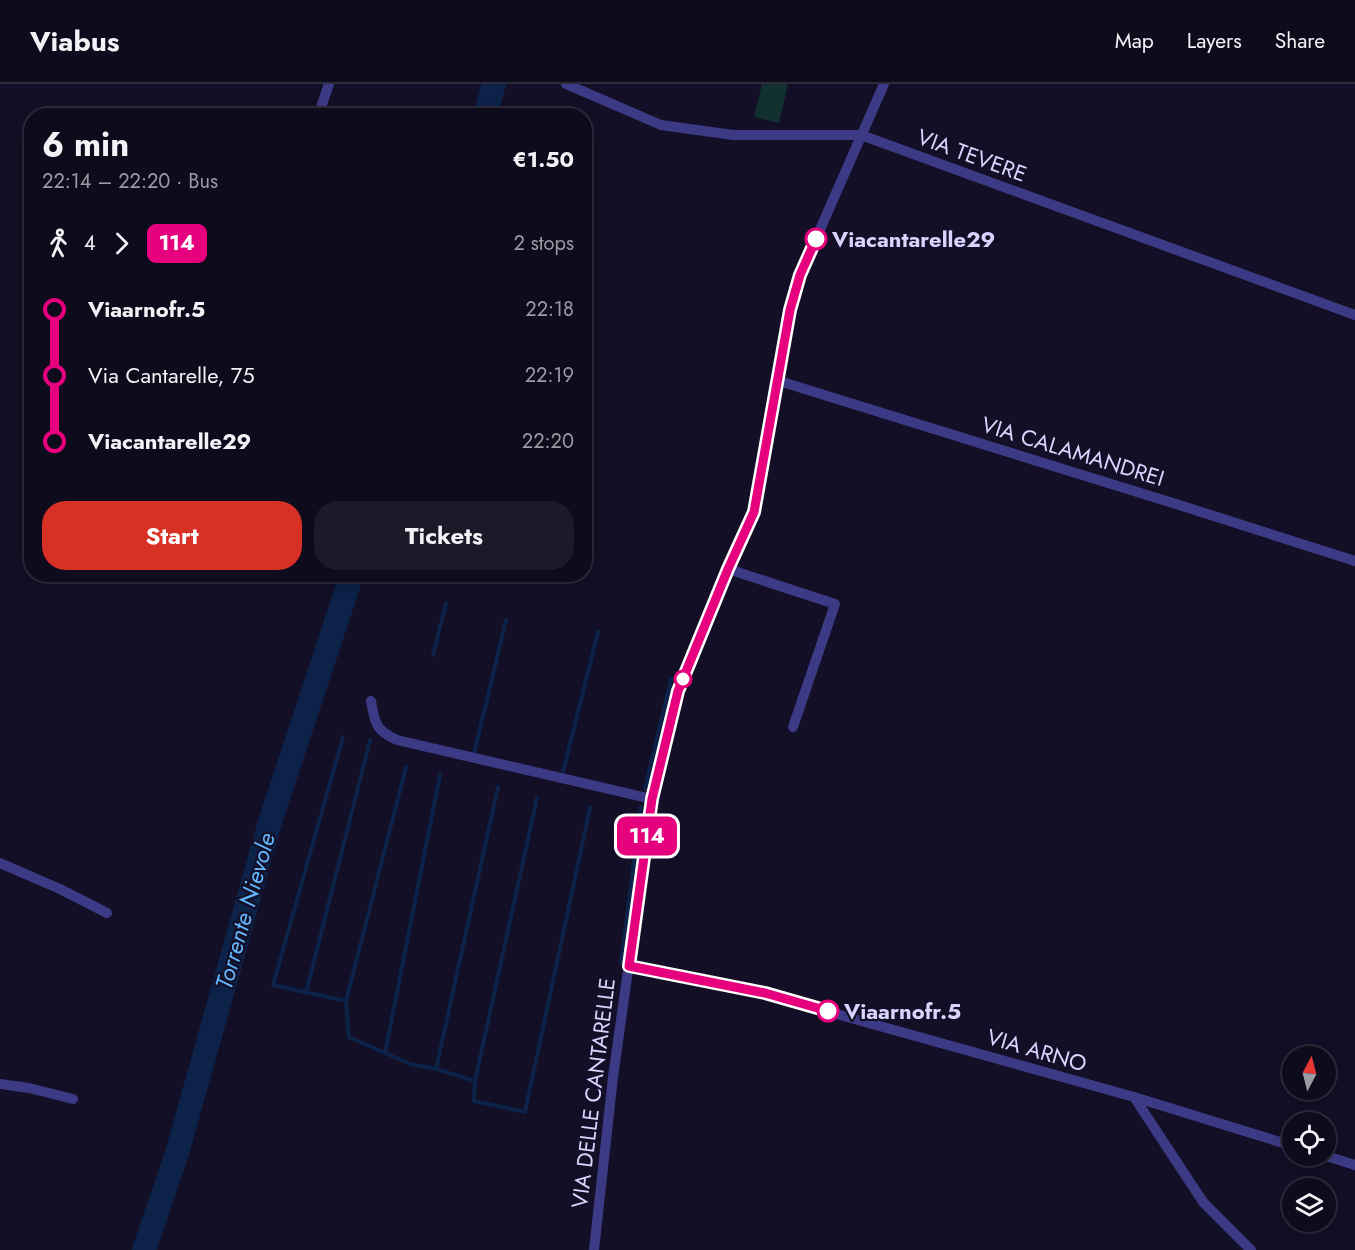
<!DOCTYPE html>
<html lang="en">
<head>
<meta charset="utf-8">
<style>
  :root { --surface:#0e0b1c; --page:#1c1929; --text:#f1f3f6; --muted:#9b9ba3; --line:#2e2b3b; --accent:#d93025 }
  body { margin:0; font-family:Jost,sans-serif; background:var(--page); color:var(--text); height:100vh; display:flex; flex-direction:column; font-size:22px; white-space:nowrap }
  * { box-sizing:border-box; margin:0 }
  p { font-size:20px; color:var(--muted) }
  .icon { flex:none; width:33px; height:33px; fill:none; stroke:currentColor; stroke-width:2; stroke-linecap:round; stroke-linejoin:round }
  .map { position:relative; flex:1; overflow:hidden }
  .details { position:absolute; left:24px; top:24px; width:568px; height:474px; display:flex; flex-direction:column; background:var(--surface); border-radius:24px; box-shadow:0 3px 15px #0003,0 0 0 2px var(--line) }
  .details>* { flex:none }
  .badge { padding:0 12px; border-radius:9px; font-size:21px; line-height:39px }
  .needle { width:39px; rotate:7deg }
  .buttons { position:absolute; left:1282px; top:962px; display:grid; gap:12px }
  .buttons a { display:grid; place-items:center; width:54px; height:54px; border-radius:50%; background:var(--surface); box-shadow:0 3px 15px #0003,0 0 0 2px var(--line); font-size:30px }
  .map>.badge { position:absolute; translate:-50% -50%; box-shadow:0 0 0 3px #fff }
  .legs { display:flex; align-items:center; gap:9px; height:66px; padding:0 18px; font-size:20px }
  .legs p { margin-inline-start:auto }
  .overview { display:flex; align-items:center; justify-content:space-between; height:102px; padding:0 18px }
  h1 { font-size:33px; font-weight:700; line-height:45px }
  .button { display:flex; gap:12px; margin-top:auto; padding:12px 18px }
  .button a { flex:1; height:69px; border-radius:24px; background:var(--accent); color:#fff; font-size:24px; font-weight:700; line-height:69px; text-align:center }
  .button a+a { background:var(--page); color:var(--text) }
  ul { padding:0 18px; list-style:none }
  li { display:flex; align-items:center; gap:21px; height:66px; font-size:22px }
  li i { display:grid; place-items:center; width:9px; height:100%; margin:0 8px; background:currentColor }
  li i::after { content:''; width:15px; height:15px; margin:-8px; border:4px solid; border-radius:50%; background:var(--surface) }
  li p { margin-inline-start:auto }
  li:first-child i { background:linear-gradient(#0000 50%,currentColor 0) }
  li:last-child i { background:linear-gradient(currentColor 50%,#0000 0) }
  header { display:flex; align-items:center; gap:36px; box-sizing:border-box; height:84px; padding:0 30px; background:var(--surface); border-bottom:2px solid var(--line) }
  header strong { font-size:28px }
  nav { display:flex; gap:33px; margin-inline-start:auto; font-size:21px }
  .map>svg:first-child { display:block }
  .green { fill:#12302f }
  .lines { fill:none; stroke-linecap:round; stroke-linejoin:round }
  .stream { stroke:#0c2248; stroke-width:4 }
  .river { stroke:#0c2248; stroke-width:24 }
  .street { stroke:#3d3a85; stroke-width:10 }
  .line-1-casing { stroke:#fff; stroke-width:14 }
  .line-1 { stroke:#e6007e; stroke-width:9 }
  .stop-1-dot { fill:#fff; stroke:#e6007e; stroke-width:3 }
  .labels { text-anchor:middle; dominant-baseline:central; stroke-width:4.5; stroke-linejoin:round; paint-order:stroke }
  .street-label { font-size:22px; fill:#d9d4ff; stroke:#130f26 }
  .stop-label { font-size:22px; font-weight:bold; fill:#d9d4ff; stroke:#130f26; text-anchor:start }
  .water-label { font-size:24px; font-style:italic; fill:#62b6ff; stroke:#130f26 }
</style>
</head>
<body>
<header>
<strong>Viabus</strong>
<nav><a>Map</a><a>Layers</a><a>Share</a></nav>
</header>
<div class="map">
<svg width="1355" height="1166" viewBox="0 0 1355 1166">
  <rect width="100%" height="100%" fill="#130f26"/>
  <!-- green -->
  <path class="green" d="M762,0H788L779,39L754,33Z"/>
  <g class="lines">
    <!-- stream -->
    <path class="stream" d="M433,571L446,519
      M343,653L273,901L346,917L349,953L410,980L436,985L475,997L474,1017L525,1028L590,724
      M474,670L506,536
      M563,688L598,548
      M645,705L671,595
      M621,879L641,723
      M306,909L370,656
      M346,917L406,683
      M385,969L440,691
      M436,985L498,703
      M475,997L537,714"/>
    <!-- river -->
    <path class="river" d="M485,32L494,0
      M144,1166L177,1069L270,738L352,490"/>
    <!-- street -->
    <path class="street" d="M566,0L661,41L733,51H861L1355,231
      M318,32L329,0
      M779,297L1176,420L1355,477
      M728,485L835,520L793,643
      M371,617C375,639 375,646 397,656L652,715
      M0,779L60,805L107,829
      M629,882L765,910L1134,1013L1293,1062
      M0,1000L29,1004L73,1015
      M1134,1013L1203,1118L1251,1166
      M1323,1071L1355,1081
      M594,1166L613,993L652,715L678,607L728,485L754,428L791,226L800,191L884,0"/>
  </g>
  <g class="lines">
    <!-- line-1 casing -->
    <g class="line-1-casing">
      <path id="line-1" d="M816,155L800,191L790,226L754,428L728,485L678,607L652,715L629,882L765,909L828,927"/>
    </g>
    <!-- line-1 -->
    <use href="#line-1" class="line-1"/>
  </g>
  <!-- markers -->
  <g class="stop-1-dot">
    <circle cx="816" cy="155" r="10"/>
    <circle cx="683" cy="595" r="8"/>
    <circle cx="828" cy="927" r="10"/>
  </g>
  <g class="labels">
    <!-- street labels -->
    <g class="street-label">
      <text transform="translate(972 71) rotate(20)">VIA TEVERE</text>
      <text transform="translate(1073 367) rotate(17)">VIA CALAMANDREI</text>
      <text transform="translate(1037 966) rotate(16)">VIA ARNO</text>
      <text transform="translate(593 1009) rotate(-83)">VIA DELLE CANTARELLE</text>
    </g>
    <!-- stop labels -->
    <g class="stop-label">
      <text x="832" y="155">Viacantarelle29</text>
      <text x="844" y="927">Viaarnofr.5</text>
    </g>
    <!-- water labels -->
    <g class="water-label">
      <text transform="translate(245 827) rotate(-74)">Torrente Nievole</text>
    </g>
  </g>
</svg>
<div class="buttons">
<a><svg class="needle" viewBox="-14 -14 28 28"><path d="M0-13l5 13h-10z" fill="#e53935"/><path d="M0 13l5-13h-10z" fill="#9b9ba3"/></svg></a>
<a><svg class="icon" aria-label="locate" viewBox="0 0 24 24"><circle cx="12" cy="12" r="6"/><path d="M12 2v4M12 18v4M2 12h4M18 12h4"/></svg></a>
<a><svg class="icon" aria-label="layers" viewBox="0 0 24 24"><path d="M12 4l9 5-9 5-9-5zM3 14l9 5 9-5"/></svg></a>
</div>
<b class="badge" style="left:647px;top:752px;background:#e6007e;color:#fff">114</b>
<section class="details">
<div class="overview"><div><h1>6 min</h1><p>22:14 – 22:20 · Bus</p></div><b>€1.50</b></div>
<div class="legs"><svg class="icon" aria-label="walk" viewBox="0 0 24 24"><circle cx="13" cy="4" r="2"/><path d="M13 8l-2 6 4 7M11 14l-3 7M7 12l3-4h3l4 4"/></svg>4<svg class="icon" aria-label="forward" viewBox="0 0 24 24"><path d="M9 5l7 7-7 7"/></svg><b class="badge" style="background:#e6007e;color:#fff">114</b><p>2 stops</p></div>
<ul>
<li><i style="color:#e6007e"></i><b>Viaarnofr.5</b><p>22:18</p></li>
<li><i style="color:#e6007e"></i><span>Via Cantarelle, 75</span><p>22:19</p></li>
<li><i style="color:#e6007e"></i><b>Viacantarelle29</b><p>22:20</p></li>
</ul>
<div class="button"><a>Start</a><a>Tickets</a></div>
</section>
</div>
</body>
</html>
